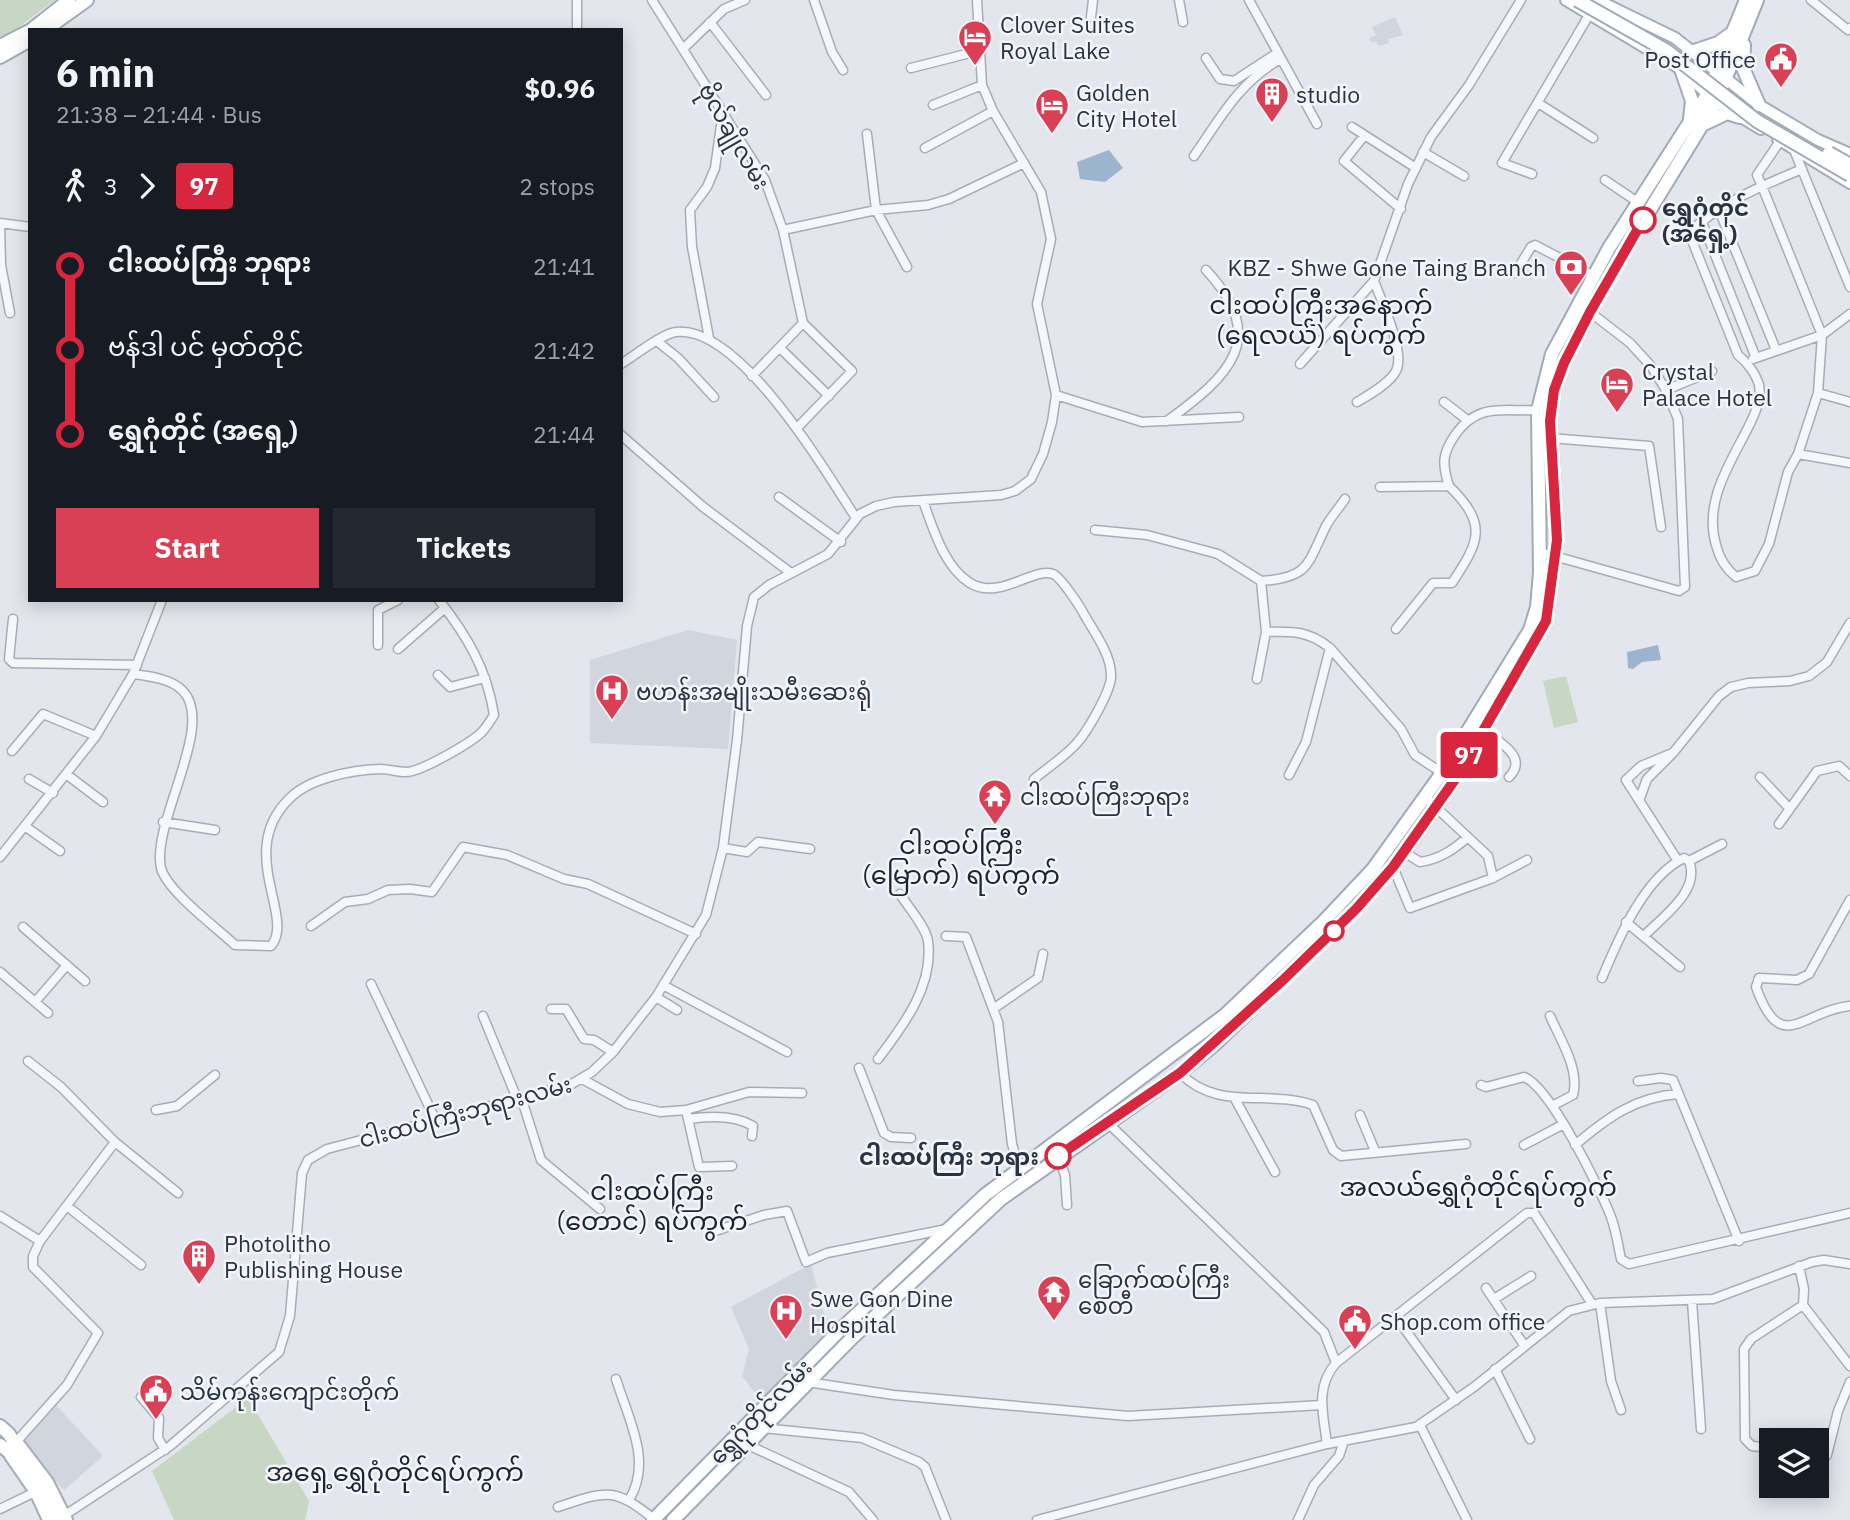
<!DOCTYPE html>
<html lang="en">
<head>
<meta charset="utf-8">
<style>
  :root { --surface:#171b24; --page:#242831; --text:#f1f3f6; --muted:#9ea1a6; --accent:#d94055 }
  body { margin:0; font-family:"IBM Plex Sans","Noto Sans Myanmar",sans-serif; background:var(--page); color:var(--text); height:100vh; display:flex; flex-direction:column; font-size:26px; white-space:nowrap }
  * { box-sizing:border-box; margin:0 }
  p { font-size:23px; color:var(--muted) }
  .icon { flex:none; width:38px; height:38px; fill:none; stroke:currentColor; stroke-width:2; stroke-linecap:round; stroke-linejoin:round }
  .map { position:relative; flex:1; overflow:hidden }
  .sheet { position:absolute; left:28px; top:28px; width:595px; height:574px; display:flex; flex-direction:column; background:var(--surface); border-radius:0px; box-shadow:0 4px 18px #0003 }
  .sheet>* { flex:none }
  .badge { padding:0 14px; border-radius:5px; font-size:24px; line-height:46px }
  .controls { position:absolute; left:1759px; top:1428px; display:grid; gap:14px }
  .controls a { display:grid; place-items:center; width:70px; height:70px; border-radius:0px; background:var(--surface); box-shadow:0 4px 18px #0003; font-size:35px }
  .map>.badge { position:absolute; translate:-50% -50%; box-shadow:0 0 0 4px #fff }
  .legs { display:flex; align-items:center; gap:10px; height:77px; padding:0 28px; font-size:23px }
  .legs p { margin-inline-start:auto }
  .headline { display:flex; align-items:center; justify-content:space-between; height:119px; padding:0 28px }
  h1 { font-size:38px; font-weight:700; line-height:52px }
  .cta { display:flex; gap:14px; margin-top:auto; padding:14px 28px }
  .cta a { flex:1; height:80px; border-radius:0px; background:var(--accent); color:#fff; font-size:28px; font-weight:700; line-height:80px; text-align:center }
  .cta a+a { background:var(--page); color:var(--text) }
  ul { padding:0 28px; list-style:none }
  li { display:flex; align-items:center; gap:24px; height:84px; font-size:26px }
  li i { display:grid; place-items:center; width:10px; height:100%; margin:0 9px; background:currentColor }
  li i::after { content:''; width:18px; height:18px; margin:-9px; border:5px solid; border-radius:50%; background:var(--surface) }
  li p { margin-inline-start:auto }
  li:first-child i { background:linear-gradient(#0000 50%,currentColor 0) }
  li:last-child i { background:linear-gradient(currentColor 50%,#0000 0) }
  .map>svg:first-child { display:block }
  .built { fill:#d1d5de }
  .green { fill:#c8d7c3 }
  .water { fill:#9cb4ce }
  .lines { fill:none; stroke-linecap:round; stroke-linejoin:round }
  .street-casing { stroke:#a7adb7; stroke-width:11 }
  .secondary-casing { stroke:#a7adb7; stroke-width:14 }
  .primary-casing { stroke:#a1aab9; stroke-width:16 }
  .street { stroke:#f6f7fa; stroke-width:8 }
  .secondary { stroke:#fff; stroke-width:10 }
  .primary { stroke:#fff; stroke-width:12 }
  .primary-bridge-casing { stroke:#a1aab9; stroke-width:16; stroke-linecap:butt }
  .primary-bridge { stroke:#fff; stroke-width:12 }
  .line-1-casing { stroke:#fff; stroke-width:16 }
  .line-1 { stroke:#d7263d; stroke-width:10 }
  .stop-1-dot { fill:#fff; stroke:#d7263d; stroke-width:3.5 }
  .labels { text-anchor:middle; dominant-baseline:central; stroke-width:5; stroke-linejoin:round; paint-order:stroke }
  .poi-label { font-size:23px; fill:#293346; stroke:#f3f5f9; text-anchor:start }
  .street-label { font-size:23px; fill:#293346; stroke:#f3f5f9 }
  .stop-label { font-size:23px; font-weight:bold; fill:#293346; stroke:#f3f5f9; text-anchor:start }
  .quarter-label { font-size:26px; fill:#1b2437; stroke:#f3f5f9 }
</style>
</head>
<body>
<div class="map">
<svg width="1850" height="1520" viewBox="0 0 1850 1520">
  <rect width="100%" height="100%" fill="#e3e6ec"/>
  <!-- built -->
  <path class="built" d="M1395,17L1403,35L1388,39L1389,43L1379,46L1376,41L1372,43L1369,38L1376,35L1372,27Z
    M688,630L737,640L728,749L590,743V660Z
    M811,1264L823,1311L835,1332L762,1402L742,1376L749,1349L731,1307Z
    M55,1404L103,1456L64,1490L20,1441Z"/>
  <!-- green -->
  <path class="green" d="M0,0H55L9,34L0,36Z
    M1566,676L1578,722L1554,728L1543,681Z
    M248,1398L309,1501L305,1520H174L152,1471Z"/>
  <!-- water -->
  <path class="water" d="M1109,150L1123,168L1105,182L1080,179L1077,162Z
    M1658,645L1661,660L1642,662L1633,669L1628,668L1627,652Z"/>
  <g class="lines">
    <!-- street casing -->
    <g class="street-casing">
      <path id="street" d="M577,0V30
        M652,0L765,180L783,230L803,323
        M814,0L832,52L843,70
        M1179,0L1183,22
        M1249,0L1317,124
        M1811,0L1848,30L1850,28
        M1091,17L1093,0
        M710,22L766,95
        M683,49L724,9L745,0
        M1206,58L1220,79L1234,81L1277,53
        M911,68L978,51
        M1538,103L1593,138
        M933,105L982,85
        M1352,127L1416,168
        M867,134L876,210L907,267
        M1364,136L1344,161L1401,209
        M1780,141L1757,175L1762,186L1822,335L1818,393L1798,454L1788,472L1769,544L1755,571L1736,577C1726,569 1719,557 1716,545C1697,481 1767,424 1759,385C1756,374 1747,362 1738,355L1689,233C1719,203 1764,185 1802,169
        M925,148L993,111
        M1794,150L1850,287
        M1423,152L1464,176
        M1194,156C1221,117 1238,84 1280,59
        M1532,174L1502,163L1589,15
        M1605,180L1639,203
        M1719,210L1776,350
        M1702,222L1756,358
        M0,223L1,265L10,313
        M0,223L30,227
        M783,230L876,210L928,205L949,199L1024,163
        M1515,273L1531,247L1535,245L1594,276
        M709,338L692,247L690,210L707,187L715,168L723,111
        M658,342L678,358L714,397
        M780,348L829,396
        M1753,359L1822,335L1850,314
        M621,364C634,356 663,333 676,332C740,325 825,471 856,518
        M1300,364L1374,281L1408,184L1431,137L1469,85L1521,0
        M752,376L803,323
        M1666,390L1712,371
        M1818,393L1850,402
        M1056,395L1142,422L1239,417
        M1357,402C1369,395 1390,383 1396,371C1406,353 1381,300 1374,281
        M1444,402L1466,419
        M1167,421C1229,376 1270,339 1206,270
        M797,428L852,371L803,323
        M621,435L702,506L791,573
        M1550,438L1649,446L1661,527
        M1798,454L1850,463
        M1449,486C1442,464 1442,454 1455,435C1478,402 1503,412 1538,410
        M1380,487L1449,486C1489,525 1479,542 1452,583H1433L1396,629
        M779,497L841,542
        M923,501C933,528 944,567 970,583C999,601 1033,567 1053,574C1061,577 1081,608 1085,616C1095,633 1111,655 1111,675C1112,690 1086,734 1075,745C1063,758 1047,768 1034,779
        M1095,530L1147,535L1218,554L1261,581
        M1540,552L1679,591L1685,587L1678,419L1666,390L1651,366L1630,343L1590,312
        M13,619L9,659L13,663L137,665
        M1266,632C1293,631 1309,631 1330,648L1401,729L1415,755L1442,773
        M378,645V610L398,600
        M398,649L445,608
        M133,674C149,676 172,679 183,691C216,725 151,823 161,868C167,891 216,927 235,945L271,946C296,917 235,851 290,798C310,778 352,770 380,769C389,769 397,772 406,772C421,772 470,743 481,733C486,728 490,721 494,715C487,669 467,636 439,600
        M438,675L450,687L485,678
        M1257,679L1266,632L1261,581C1309,578 1307,565 1326,526C1331,517 1339,508 1345,499
        M1484,730C1499,742 1529,757 1509,777
        M12,751L43,714L96,736
        M1670,754L1641,766L1626,780L1678,861
        M66,774L103,802
        M1289,775L1306,742L1330,648
        M1760,777L1789,808
        M29,779L53,793
        M1425,797L1488,856L1493,878
        M1640,798L1647,779L1673,753L1719,696L1731,687L1748,683L1790,681L1809,676L1827,662L1850,623
        M163,822L215,830
        M1779,824L1817,771L1839,766L1850,776
        M26,827L60,851
        M723,848L747,852L758,842L810,849
        M1404,852L1420,862C1440,859 1453,850 1468,837
        M0,857L96,736L133,674L162,600
        M1689,861L1722,844
        M1393,867L1410,908L1493,878L1527,860
        M1626,922L1680,967
        M311,926L345,902L368,899L388,890L410,889L432,892L463,847L507,855L564,879L588,884L696,934
        M23,927L85,981
        M946,936L966,937L998,1022L1012,1144L1020,1172
        M0,972L48,1013
        M1602,978C1618,940 1644,877 1684,858L1689,861C1701,891 1662,917 1644,936
        M371,984L436,1121
        M663,985L787,1052
        M656,997L677,1010
        M35,1002L67,965
        M1849,1006C1802,1011 1781,1057 1756,987L1759,978L1797,980L1809,974L1850,900
        M551,1009H566L584,1039L594,1040L613,1052
        M993,1009L1038,978L1043,954
        M483,1016L518,1101
        M1550,1016C1560,1039 1580,1069 1573,1095L1552,1106
        M878,1059C903,1026 934,986 928,941C926,927 908,907 900,894
        M28,1061L61,1087L115,1142L178,1193
        M859,1068L884,1133L891,1137L911,1138
        M1180,1073C1218,1112 1267,1089 1313,1105L1333,1150L1341,1156L1466,1144
        M582,1079L628,1104L660,1112L686,1110L749,1092L802,1093
        M1638,1081L1661,1078L1673,1080L1739,1241
        M1481,1085L1486,1087L1524,1077C1550,1087 1600,1188 1611,1217C1616,1230 1618,1245 1621,1259L1629,1264L1850,1213
        M1234,1097L1275,1172
        M522,1100L541,1160L600,1209
        M156,1110L177,1106L215,1075
        M686,1110L699,1167L732,1166
        M1360,1115L1375,1151
        M688,1119C709,1116 735,1115 753,1126L752,1136
        M1108,1123L1324,1332L1336,1363
        M1524,1145L1562,1125
        M1575,1145C1607,1118 1635,1097 1678,1094
        M1058,1156L1065,1175L1067,1205
        M67,1206L141,1265
        M0,1216L40,1241
        M712,1232L764,1215L787,1211L806,1262L827,1253L947,1229
        M1486,1288L1524,1345
        M1494,1299L1531,1276
        M1692,1301L1701,1429
        M1600,1303L1611,1381L1621,1410
        M1803,1305L1850,1366
        M1396,1317L1456,1400
        M1495,1369L1530,1439
        M616,1379C628,1418 653,1462 629,1500
        M807,1382L894,1395L1128,1416L1322,1405
        M141,1397L159,1418L158,1438L165,1450
        M1420,1425L1467,1520
        M762,1428L862,1438L919,1462L925,1467L946,1520
        M736,1436L746,1444L849,1492L873,1520
        M17,1441L67,1385L98,1333L33,1267V1256L40,1241L115,1142
        M1327,1444C1323,1413 1315,1387 1336,1363L1527,1213H1534L1592,1304
        M1771,1448L1752,1446L1745,1439L1744,1349L1751,1339L1803,1305L1804,1289L1799,1266
        M1816,1454L1827,1455L1838,1411L1850,1382
        M558,1507C607,1491 613,1486 655,1520
        M0,1509L35,1492
        M65,1515L170,1446L279,1352L290,1316L302,1173L308,1160L327,1149L570,1085L592,1072L613,1052L656,997L706,915L723,848L737,740L747,626L754,597L769,585L828,554L860,514L876,506L894,502L1001,495L1015,491L1031,479L1043,454L1052,422L1056,395L1037,304L1051,239L1041,192L993,111L982,85L977,0
        M1037,1520L1327,1444L1416,1427L1474,1387L1569,1311L1600,1303L1713,1299L1812,1262L1824,1260L1850,1264
        M1298,1520L1314,1485L1339,1456L1344,1441"/>
    </g>
    <!-- secondary casing -->
    <g class="secondary-casing">
      <path id="secondary" d="M1566,0L1681,69L1716,102L1761,129
        M1597,0L1675,38L1759,105L1818,140L1850,154
        M1778,139L1850,183
        M16,1440L48,1482L67,1520
        M10,1456L35,1492L48,1520"/>
    </g>
    <!-- primary casing -->
    <g class="primary-casing">
      <path id="primary" d="M31,30L69,0
        M45,30L87,0
        M1744,45L1743,68L1759,105
        M0,46L29,31
        M1694,51L1718,43L1735,31
        M0,57L30,40
        M1681,69L1692,101L1690,119
        M1704,124L1727,113L1740,117
        M0,1426L9,1434L58,1520
        M0,1445L23,1463
        M653,1520L842,1328L985,1195L1225,1015L1324,921L1373,869L1442,773L1530,630L1537,607L1540,573L1538,410L1552,354L1609,248L1707,95L1746,0
        M673,1520L852,1338L1001,1199L1180,1073L1216,1043L1356,909L1404,852L1456,778L1546,621L1557,540L1550,421L1554,390L1564,363L1607,280L1716,102L1757,0"/>
    </g>
    <!-- street -->
    <use href="#street" class="street"/>
    <!-- secondary -->
    <use href="#secondary" class="secondary"/>
    <!-- primary -->
    <use href="#primary" class="primary"/>
    <!-- primary-bridge casing -->
    <g class="primary-bridge-casing">
      <path id="primary-bridge" d="M1577,0L1667,51L1757,121L1850,175
        M1829,153L1850,165"/>
    </g>
    <!-- primary-bridge -->
    <use href="#primary-bridge" class="primary-bridge"/>
  </g>
  <g class="lines">
    <!-- line-1 casing -->
    <g class="line-1-casing">
      <path id="line-1" d="M1058,1156L1180,1073L1282,981L1356,909L1393,867L1456,778L1546,621L1557,540L1550,421L1554,390L1564,363L1590,312L1643,220"/>
    </g>
    <!-- line-1 -->
    <use href="#line-1" class="line-1"/>
  </g>
  <!-- icons -->
  <defs>
    <g id="hotel-pin" transform="scale(1.75)"><path d="M0 17L-7.5 6A9.5 9.5 0 1 1 7.5 6Z" fill="#d94055" stroke="#f3f5f9"/><path d="M-6-4.5h1.5V1H6V5H4.5V3h-9V5H-6ZM-4 0a1.8 1.8 0 1 1 3.6 0ZM.5 0V-2.5h3Q6-2.5 6 0Z" fill="#fff"/></g>
    <g id="civic-pin" transform="scale(1.75)"><path d="M0 17L-7.5 6A9.5 9.5 0 1 1 7.5 6Z" fill="#d94055" stroke="#f3f5f9"/><path d="M-.6-6.5H3V-4.5H.6V-3L4-1V1h2V6H-6V1h2V-1L-.6-3ZM-1.2 2.5V6h2.4V2.5Z" fill="#fff"/></g>
    <g id="building-pin" transform="scale(1.75)"><path d="M0 17L-7.5 6A9.5 9.5 0 1 1 7.5 6Z" fill="#d94055" stroke="#f3f5f9"/><path d="M-4-6H4V6H1V3H-1V6H-4ZM-2.5-4.3h1.7v1.8h-1.7ZM.8-4.3h1.7v1.8H.8ZM-2.5-1h1.7V.8h-1.7ZM.8-1h1.7V.8H.8Z" fill="#fff"/></g>
    <g id="bank-pin" transform="scale(1.75)"><path d="M0 17L-7.5 6A9.5 9.5 0 1 1 7.5 6Z" fill="#d94055" stroke="#f3f5f9"/><path d="M-6-4H6V4H-6ZM0-2.3a2.3 2.3 0 1 0 0 4.6a2.3 2.3 0 1 0 0-4.6Z" fill="#fff"/></g>
    <g id="hospital-pin" transform="scale(1.75)"><path d="M0 17L-7.5 6A9.5 9.5 0 1 1 7.5 6Z" fill="#d94055" stroke="#f3f5f9"/><path d="M-5-5h3v3.5h4V-5h3V5h-3V1.5h-4V5h-3Z" fill="#fff"/></g>
    <g id="temple-pin" transform="scale(1.75)"><path d="M0 17L-7.5 6A9.5 9.5 0 1 1 7.5 6Z" fill="#d94055" stroke="#f3f5f9"/><path d="M0-6L5-2H3V0L6.5 2.5H4V6H1.5V3h-3V6H-4V2.5H-6.5L-3 0V-2H-5Z" fill="#fff"/></g>
  </defs>
  <g fill-rule="evenodd">
    <use href="#hotel-pin" x="975" y="37"/>
    <use href="#civic-pin" x="1781" y="59"/>
    <use href="#building-pin" x="1272" y="94"/>
    <use href="#hotel-pin" x="1052" y="105"/>
    <use href="#bank-pin" x="1571" y="267"/>
    <use href="#hotel-pin" x="1617" y="384"/>
    <use href="#hospital-pin" x="612" y="691"/>
    <use href="#temple-pin" x="995" y="796"/>
    <use href="#building-pin" x="199" y="1256"/>
    <use href="#temple-pin" x="1054" y="1292"/>
    <use href="#hospital-pin" x="786" y="1311"/>
    <use href="#civic-pin" x="1355" y="1321"/>
    <use href="#civic-pin" x="156" y="1391"/>
  </g>
  <!-- markers -->
  <g class="stop-1-dot">
    <circle cx="1643" cy="220" r="12"/>
    <circle cx="1334" cy="931" r="9"/>
    <circle cx="1058" cy="1156" r="12"/>
  </g>
  <g class="labels">
    <!-- poi labels -->
    <g class="poi-label">
      <text x="1000" y="24">Clover Suites<tspan x="1000" dy="26">Royal Lake</tspan></text>
      <text x="1756" y="59" text-anchor="end">Post Office</text>
      <text x="1076" y="92">Golden<tspan x="1076" dy="26">City Hotel</tspan></text>
      <text x="1296" y="94">studio</text>
      <text x="1546" y="267" text-anchor="end">KBZ - Shwe Gone Taing Branch</text>
      <text x="1642" y="371">Crystal<tspan x="1642" dy="26">Palace Hotel</tspan></text>
      <text x="636" y="691">ဗဟန်းအမျိုးသမီးဆေးရုံ</text>
      <text x="1020" y="796">ငါးထပ်ကြီးဘုရား</text>
      <text x="224" y="1243">Photolitho<tspan x="224" dy="26">Publishing House</tspan></text>
      <text x="1078" y="1279">ခြောက်ထပ်ကြီး<tspan x="1078" dy="26">စေတီ</tspan></text>
      <text x="810" y="1298">Swe Gon Dine<tspan x="810" dy="26">Hospital</tspan></text>
      <text x="1380" y="1321">Shop.com office</text>
      <text x="180" y="1391">သိမ်ကုန်းကျောင်းတိုက်</text>
    </g>
    <!-- street labels -->
    <g class="street-label">
      <text transform="translate(735 136) rotate(60)">ဗိုလ်ချိုလမ်း</text>
      <text transform="translate(465 1111) rotate(-15)">ငါးထပ်ကြီးဘုရားလမ်း</text>
      <text transform="translate(760 1411) rotate(-46)">ရွှေဂုံတိုင်လမ်း</text>
    </g>
    <!-- stop labels -->
    <g class="stop-label">
      <text x="1662" y="207">ရွှေဂုံတိုင်<tspan x="1662" dy="26">(အရှေ့)</tspan></text>
      <text x="1039" y="1156" text-anchor="end">ငါးထပ်ကြီး ဘုရား</text>
    </g>
    <!-- quarter labels -->
    <g class="quarter-label">
      <text x="1321" y="304">ငါးထပ်ကြီးအနောက်<tspan x="1321" dy="30">(ရေလယ်) ရပ်ကွက်</tspan></text>
      <text x="961" y="844">ငါးထပ်ကြီး<tspan x="961" dy="30">(မြောက်) ရပ်ကွက်</tspan></text>
      <text x="1478" y="1186">အလယ်ရွှေဂုံတိုင်ရပ်ကွက်</text>
      <text x="652" y="1190">ငါးထပ်ကြီး<tspan x="652" dy="30">(တောင်) ရပ်ကွက်</tspan></text>
      <text x="395" y="1471">အရှေ့ရွှေဂုံတိုင်ရပ်ကွက်</text>
    </g>
  </g>
</svg>
<div class="controls">
<a><svg class="icon" aria-label="layers" viewBox="0 0 24 24"><path d="M12 4l9 5-9 5-9-5zM3 14l9 5 9-5"/></svg></a>
</div>
<b class="badge" style="left:1469px;top:755px;background:#d7263d;color:#fff">97</b>
<section class="sheet">
<div class="headline"><div><h1>6 min</h1><p>21:38 – 21:44 · Bus</p></div><b>$0.96</b></div>
<div class="legs"><svg class="icon" aria-label="walk" viewBox="0 0 24 24"><circle cx="13" cy="4" r="2"/><path d="M13 8l-2 6 4 7M11 14l-3 7M7 12l3-4h3l4 4"/></svg>3<svg class="icon" aria-label="forward" viewBox="0 0 24 24"><path d="M9 5l7 7-7 7"/></svg><b class="badge" style="background:#d7263d;color:#fff">97</b><p>2 stops</p></div>
<ul>
<li><i style="color:#d7263d"></i><b>ငါးထပ်ကြီး ဘုရား</b><p>21:41</p></li>
<li><i style="color:#d7263d"></i><span>ဗန်ဒါ ပင် မှတ်တိုင်</span><p>21:42</p></li>
<li><i style="color:#d7263d"></i><b>ရွှေဂုံတိုင် (အရှေ့)</b><p>21:44</p></li>
</ul>
<div class="cta"><a>Start</a><a>Tickets</a></div>
</section>
</div>
</body>
</html>
